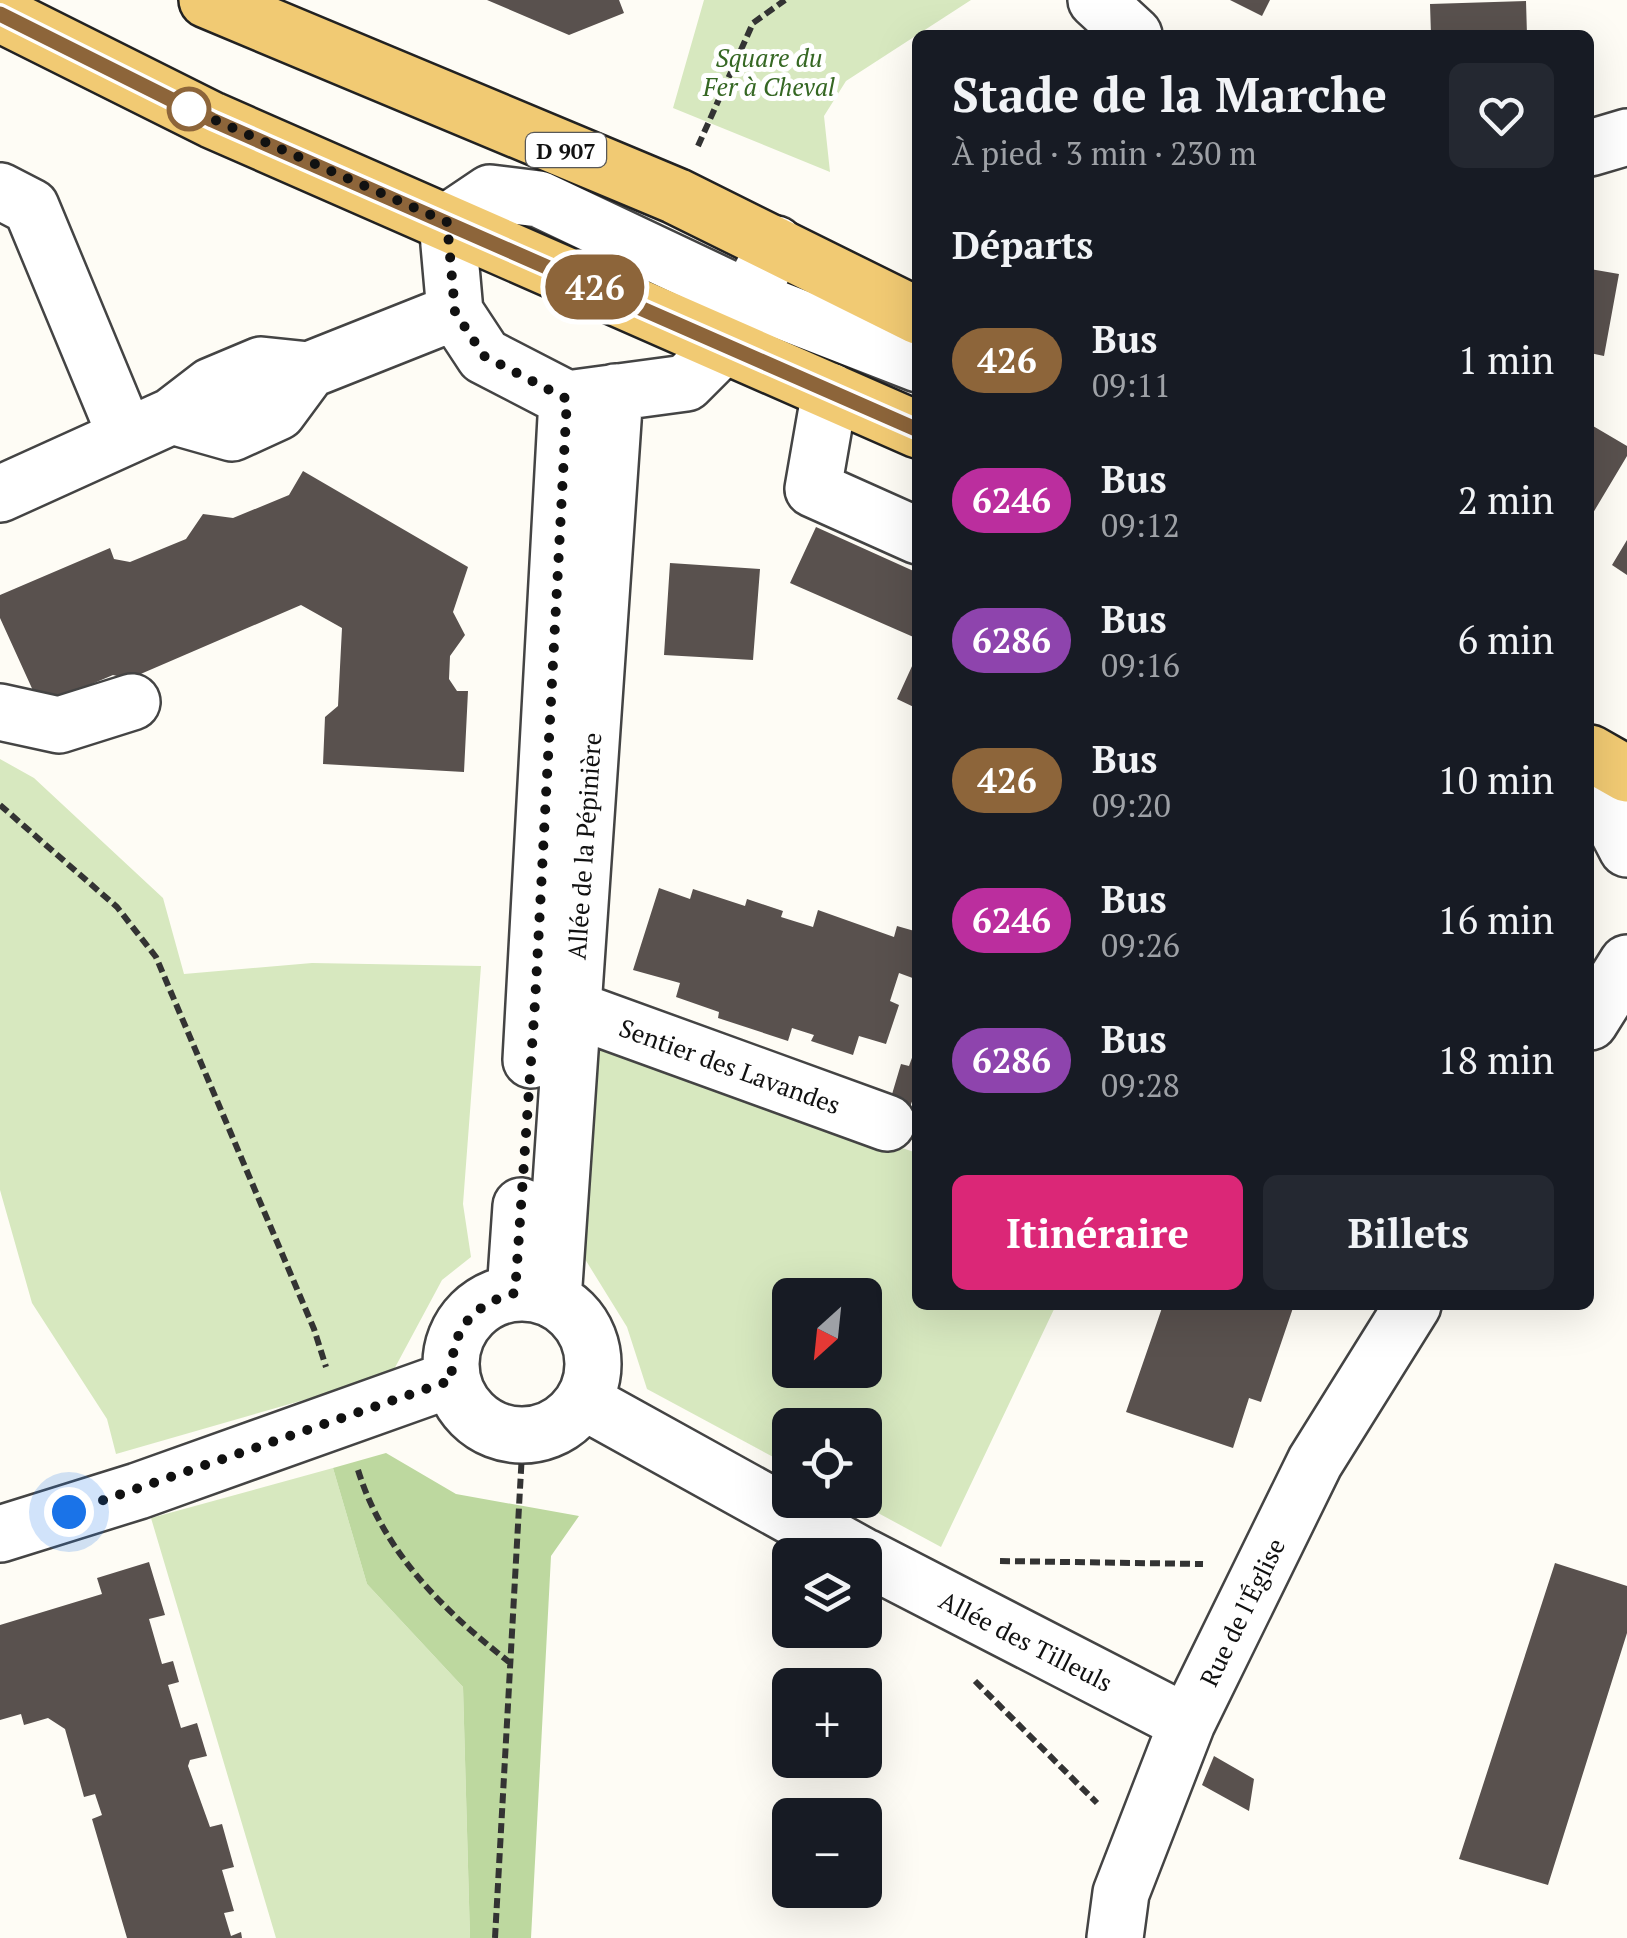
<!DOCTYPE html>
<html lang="fr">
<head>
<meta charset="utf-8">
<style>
  :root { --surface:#171b24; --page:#242831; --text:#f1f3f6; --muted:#9ea1a6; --accent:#db2777 }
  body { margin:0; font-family:"PT Serif",serif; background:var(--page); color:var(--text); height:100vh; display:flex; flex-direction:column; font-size:38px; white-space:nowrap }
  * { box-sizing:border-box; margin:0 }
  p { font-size:32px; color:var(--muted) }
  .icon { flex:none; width:55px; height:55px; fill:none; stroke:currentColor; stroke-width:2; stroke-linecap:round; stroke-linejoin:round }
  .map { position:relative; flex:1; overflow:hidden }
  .details { position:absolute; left:912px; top:30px; width:682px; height:1280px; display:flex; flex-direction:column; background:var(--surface); border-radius:15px; box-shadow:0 10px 40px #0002 }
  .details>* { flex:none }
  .badge { padding:0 20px; border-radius:32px; font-size:35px; line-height:65px }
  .needle { width:65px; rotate:207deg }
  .tools { position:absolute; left:772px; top:1278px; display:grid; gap:20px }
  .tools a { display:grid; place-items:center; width:110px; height:110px; border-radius:15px; background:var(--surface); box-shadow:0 10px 40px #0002; font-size:50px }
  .you { position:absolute; width:50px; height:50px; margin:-25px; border:8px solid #fff; border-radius:50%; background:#1a73e8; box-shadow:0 0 0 15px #1a73e833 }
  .map>.badge { position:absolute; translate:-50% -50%; box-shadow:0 0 0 5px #fff }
  h2 { padding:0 40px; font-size:38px; line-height:90px }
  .round { display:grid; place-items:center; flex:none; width:105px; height:105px; border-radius:15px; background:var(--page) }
  .headline { display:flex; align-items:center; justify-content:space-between; height:170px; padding:0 40px }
  h1 { font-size:48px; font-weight:800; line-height:75px }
  .cta { display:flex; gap:20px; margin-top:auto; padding:20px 40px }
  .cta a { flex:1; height:115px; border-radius:15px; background:var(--accent); color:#fff; font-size:40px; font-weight:800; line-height:115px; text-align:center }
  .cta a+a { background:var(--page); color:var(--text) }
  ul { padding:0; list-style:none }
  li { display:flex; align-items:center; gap:30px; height:140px; padding:0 40px }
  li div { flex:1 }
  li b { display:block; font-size:38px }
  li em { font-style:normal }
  li .badge { min-width:110px; font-weight:700; text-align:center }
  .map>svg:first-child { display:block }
  .green { fill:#d7e8bf; fill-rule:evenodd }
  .forest { fill:#bdd89f }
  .building { fill:#59514e }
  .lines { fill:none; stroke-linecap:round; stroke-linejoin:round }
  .minor-casing { stroke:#444; stroke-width:60 }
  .major-casing { stroke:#222; stroke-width:60 }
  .path { stroke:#333; stroke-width:6; stroke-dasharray:10 5; stroke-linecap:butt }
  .minor { stroke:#fff; stroke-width:55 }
  .major { stroke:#f1ca73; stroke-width:55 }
  .line-casing { stroke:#fff; stroke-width:22 }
  .line { stroke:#8d653a; stroke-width:15 }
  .walk { stroke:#111; stroke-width:10; stroke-dasharray:0 18 }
  .stop-dot { fill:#fff; stroke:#8d653a; stroke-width:5 }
  .labels { text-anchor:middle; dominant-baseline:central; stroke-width:10; stroke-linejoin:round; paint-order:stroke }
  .shield { fill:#fff; stroke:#585858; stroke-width:2.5 }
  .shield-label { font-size:22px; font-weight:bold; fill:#111 }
  .park-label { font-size:25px; font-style:italic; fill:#356723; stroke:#fff }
  .street-label { font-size:25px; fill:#111; stroke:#fff }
</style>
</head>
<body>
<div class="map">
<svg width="1627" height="1938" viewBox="0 0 1627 1938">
  <rect width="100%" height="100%" fill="#fefcf5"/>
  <!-- green -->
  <path class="green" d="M704,0H971L846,81L824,116L830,172L673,108Z
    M0,759L34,778L163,898L184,974L312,963L481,966L463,1204L471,1257L442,1280L391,1375L116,1454L107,1419L32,1303L0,1190Z
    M598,1045L917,1153L918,1305H1056L941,1547L854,1500H865V1425H790V1466L647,1389L627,1327L580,1251ZM790,1295H865V1370H790Z
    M333,1468L367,1584L463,1687L470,1938H276L151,1518Z"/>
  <!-- forest -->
  <path class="forest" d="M386,1453L456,1494L579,1516L551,1556L531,1938H470L463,1687L367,1584L333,1468Z"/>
  <!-- building -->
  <path class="building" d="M487,0H619L624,13L569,35Z
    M1230,0H1270L1262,16Z
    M1526,1L1527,35H1431L1430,4Z
    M1590,269L1619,274L1604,356L1590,353Z
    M1593,426L1627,446V456L1590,518Z
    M303,471L468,567L453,612L465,635L450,656L449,679L457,691H468L464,772L323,764L325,717L338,706L342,628L301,605L129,679L113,675L40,706L0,618V595L110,548L114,559L130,562L186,539L203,514L233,518L289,495Z
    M816,527L918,573V639L790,583Z
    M1627,540V575L1612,565Z
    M670,563L760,569L753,660L664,655Z
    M918,653V709L897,699Z
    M659,888L690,899L693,889L745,906L747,899L783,911L781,917L813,927L818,910L894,937L897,926L918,932V980L899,973L890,1001L899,1005L886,1044L859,1036L853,1055L811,1041L814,1035L792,1028L788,1041L718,1018L719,1012L676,997L680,983L633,970Z
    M913,1055L918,1056V1085L910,1107L890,1101L901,1064L909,1066Z
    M1163,1305H1294L1261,1402L1249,1398L1233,1448L1126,1412Z
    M149,1562L165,1615L149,1619L162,1664L173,1661L179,1682L168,1685L181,1728L197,1723L207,1756L190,1760L188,1766L210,1827L222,1824L234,1867L222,1870L234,1911L224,1913L231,1936L241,1932L242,1938H127L92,1819L102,1815L95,1794L84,1797L65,1729L48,1718L24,1725L21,1714L0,1720V1625L102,1594L97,1578Z
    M1555,1563L1627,1586V1633L1548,1885L1459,1859Z
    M1214,1756L1254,1779L1249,1811L1202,1785Z"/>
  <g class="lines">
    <!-- minor casing -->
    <g class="minor-casing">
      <path id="minor" d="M1096,0L1134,35
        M1590,148L1627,137
        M0,191L31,207L126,436
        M776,244L725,344L686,383L567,399L484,356L455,312L447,222L490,193L539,199L746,297L918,364
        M830,391L813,489L918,536
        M172,416L232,433L278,412L309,370
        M0,494L172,416L211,386L261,365L309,370L455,312
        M0,712L59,725L132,702
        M1590,801L1613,822L1627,849
        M538,1003L573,1009L887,1123
        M1590,1022L1627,963
        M531,1060L567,399
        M515,1293L521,1206
        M451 1364a71 71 0 1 1 142 0a71 71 0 1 1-142 0Z
        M553,1300L615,392
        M583,1401L861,1555
        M0,1534L138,1491L452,1379
        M865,1557L1187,1723
        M1115,1938L1121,1893L1187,1723L1315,1462L1413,1305"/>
    </g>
    <!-- major casing -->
    <g class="major-casing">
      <path id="major" d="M207,0L676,196L918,316
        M0,14L212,120L918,430
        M1590,753L1627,774"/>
    </g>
    <!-- path -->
    <path class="path" d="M698,146L753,23L785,0
      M0,805L117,907L156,957L314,1329L326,1367
      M358,1470C384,1554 446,1613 513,1665
      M1000,1561L1203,1564
      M975,1681L1097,1803
      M495,1938L523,1435"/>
    <!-- minor -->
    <use href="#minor" class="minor"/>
    <!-- major -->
    <use href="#major" class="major"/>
  </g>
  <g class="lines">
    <!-- line casing -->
    <g class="line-casing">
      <path id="line" d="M0,14L212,120L918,430"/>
    </g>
    <!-- line -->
    <use href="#line" class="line"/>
    <!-- walk -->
    <path class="walk" d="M69,1512L452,1380C449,1333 470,1305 515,1293L535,1003L567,399L484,356L455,312L447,222L176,103L189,109"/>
  </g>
  <!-- markers -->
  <circle class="stop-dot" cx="189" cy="109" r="20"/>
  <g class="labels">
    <!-- shield labels -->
    <rect class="shield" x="526" y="133" width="80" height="34" rx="8"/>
    <g class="shield-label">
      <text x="566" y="150">D 907</text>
    </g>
    <!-- park labels -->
    <g class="park-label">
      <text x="769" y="57">Square du<tspan x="769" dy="29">Fer à Cheval</tspan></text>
    </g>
    <!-- street labels -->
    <g class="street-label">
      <text transform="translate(584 846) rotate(-86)">Allée de la Pépinière</text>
      <text transform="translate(730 1066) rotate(20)">Sentier des Lavandes</text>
      <text transform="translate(1242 1612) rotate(-64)">Rue de l'Église</text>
      <text transform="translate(1026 1641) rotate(27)">Allée des Tilleuls</text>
    </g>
  </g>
</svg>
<div class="tools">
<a><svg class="needle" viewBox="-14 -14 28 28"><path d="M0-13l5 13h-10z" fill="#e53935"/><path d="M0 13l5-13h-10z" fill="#9ea1a6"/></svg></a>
<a><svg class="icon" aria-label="locate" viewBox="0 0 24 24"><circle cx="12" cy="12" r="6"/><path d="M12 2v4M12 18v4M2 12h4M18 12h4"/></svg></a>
<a><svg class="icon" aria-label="layers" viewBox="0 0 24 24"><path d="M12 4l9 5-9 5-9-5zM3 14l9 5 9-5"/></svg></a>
<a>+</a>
<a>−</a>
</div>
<div class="you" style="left:69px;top:1512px"></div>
<b class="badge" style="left:595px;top:287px;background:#8d653a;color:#fff">426</b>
<section class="details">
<div class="headline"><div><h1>Stade de la Marche</h1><p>À pied · 3 min · 230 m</p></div><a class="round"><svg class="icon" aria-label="heart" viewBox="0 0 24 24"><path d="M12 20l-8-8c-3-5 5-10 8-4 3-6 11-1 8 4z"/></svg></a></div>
<h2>Départs</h2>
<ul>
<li><span class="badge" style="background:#8d653a;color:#fff">426</span><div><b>Bus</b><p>09:11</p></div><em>1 min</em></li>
<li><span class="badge" style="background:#bb2e9e;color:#fff">6246</span><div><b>Bus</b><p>09:12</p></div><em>2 min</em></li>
<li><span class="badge" style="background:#8e44ad;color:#fff">6286</span><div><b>Bus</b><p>09:16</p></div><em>6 min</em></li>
<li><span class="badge" style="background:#8d653a;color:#fff">426</span><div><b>Bus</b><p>09:20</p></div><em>10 min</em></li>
<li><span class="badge" style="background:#bb2e9e;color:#fff">6246</span><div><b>Bus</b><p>09:26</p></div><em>16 min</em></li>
<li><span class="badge" style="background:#8e44ad;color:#fff">6286</span><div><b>Bus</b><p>09:28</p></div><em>18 min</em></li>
</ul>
<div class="cta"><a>Itinéraire</a><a>Billets</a></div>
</section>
</div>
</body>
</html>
